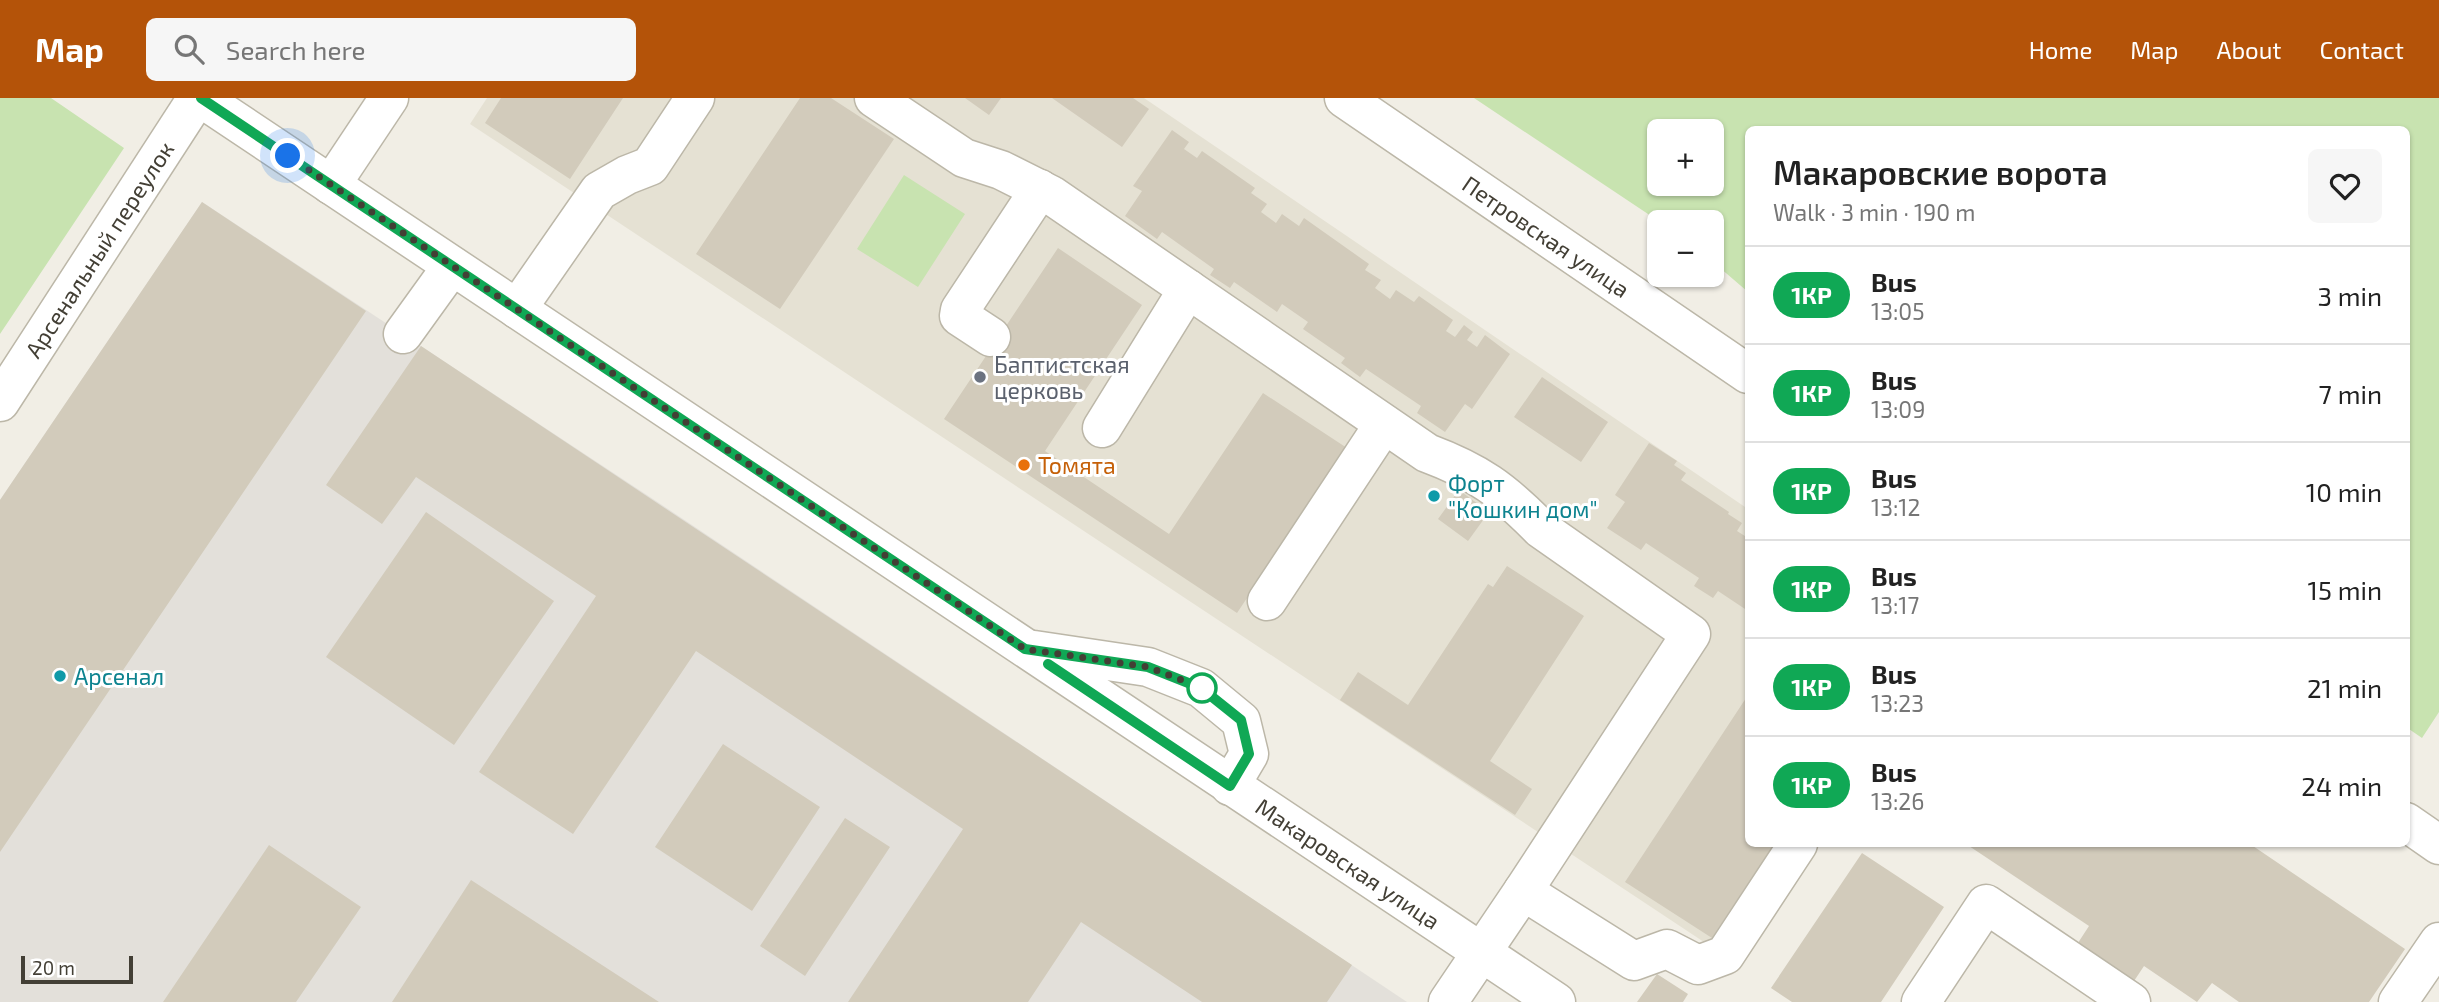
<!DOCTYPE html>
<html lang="en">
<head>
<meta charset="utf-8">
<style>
  :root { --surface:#fff; --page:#f6f6f6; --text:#222; --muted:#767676; --line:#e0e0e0; --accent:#b45309 }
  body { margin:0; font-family:"Exo 2",sans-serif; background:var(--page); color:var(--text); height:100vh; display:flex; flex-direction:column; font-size:26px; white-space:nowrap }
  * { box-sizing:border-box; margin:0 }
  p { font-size:23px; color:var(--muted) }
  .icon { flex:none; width:38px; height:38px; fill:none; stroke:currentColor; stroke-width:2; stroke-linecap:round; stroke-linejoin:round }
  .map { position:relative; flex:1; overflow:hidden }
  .drawer { position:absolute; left:1745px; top:28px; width:665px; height:721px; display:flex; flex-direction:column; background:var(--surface); border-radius:10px; box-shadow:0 2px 5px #0004 }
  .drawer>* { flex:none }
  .badge { padding:0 14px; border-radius:23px; font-size:24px; line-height:46px }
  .fabs { position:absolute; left:1647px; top:21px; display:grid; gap:14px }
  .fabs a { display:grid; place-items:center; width:77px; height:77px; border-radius:10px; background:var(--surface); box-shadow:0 2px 5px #0004; font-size:35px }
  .scale { position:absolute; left:21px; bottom:18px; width:112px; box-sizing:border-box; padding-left:7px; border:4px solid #433f35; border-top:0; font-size:19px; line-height:24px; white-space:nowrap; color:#433f35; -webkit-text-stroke:5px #fff; paint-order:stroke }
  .you { position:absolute; width:35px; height:35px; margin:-18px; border:5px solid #fff; border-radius:50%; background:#1a73e8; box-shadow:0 0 0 10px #1a73e833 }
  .map>.badge { position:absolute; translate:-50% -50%; box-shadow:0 0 0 4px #fff }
  .round { display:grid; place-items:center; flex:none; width:74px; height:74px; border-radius:10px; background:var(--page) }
  .summary { display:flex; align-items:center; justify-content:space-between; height:119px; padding:0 28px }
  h1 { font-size:33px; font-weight:600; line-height:52px }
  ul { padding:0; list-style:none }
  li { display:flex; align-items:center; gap:21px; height:98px; padding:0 28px; border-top:2px solid var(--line) }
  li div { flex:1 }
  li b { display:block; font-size:26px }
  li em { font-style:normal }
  li .badge { min-width:77px; font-weight:700; text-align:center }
  header { display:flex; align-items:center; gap:42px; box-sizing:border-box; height:98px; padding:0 35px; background:var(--accent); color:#fff }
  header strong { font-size:33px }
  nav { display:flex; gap:38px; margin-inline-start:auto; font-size:24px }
  .search { width:490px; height:63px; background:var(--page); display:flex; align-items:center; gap:18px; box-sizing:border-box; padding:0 24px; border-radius:10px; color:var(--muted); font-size:26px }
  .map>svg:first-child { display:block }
  .residential { fill:#e5e1d3 }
  .industrial { fill:#e3e0da }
  .green { fill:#c8e3b0; fill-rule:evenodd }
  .building { fill:#d2cbbb }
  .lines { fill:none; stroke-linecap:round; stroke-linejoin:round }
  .minor-casing { stroke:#bcb7a8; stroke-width:41 }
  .minor { stroke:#fff; stroke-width:38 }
  .line-casing { stroke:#fff; stroke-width:16 }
  .line { stroke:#10a855; stroke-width:10 }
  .walk { stroke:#433f35; stroke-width:7; stroke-dasharray:0 12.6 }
  .worship-dot { fill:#6b7280; stroke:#fff; stroke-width:2.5 }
  .food-dot { fill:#e8710a; stroke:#fff; stroke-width:2.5 }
  .culture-dot { fill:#0f9aa8; stroke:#fff; stroke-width:2.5 }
  .stop-dot { fill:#fff; stroke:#10a855; stroke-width:3.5 }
  .labels { text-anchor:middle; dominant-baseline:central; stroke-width:6; stroke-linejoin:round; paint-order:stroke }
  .street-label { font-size:23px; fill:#433f35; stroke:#fff }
  .worship-label { font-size:23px; fill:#5b616d; stroke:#fff; text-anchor:start }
  .food-label { font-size:23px; fill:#c56008; stroke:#fff; text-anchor:start }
  .culture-label { font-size:23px; fill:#0d838f; stroke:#fff; text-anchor:start }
</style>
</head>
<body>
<header>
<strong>Map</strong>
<div class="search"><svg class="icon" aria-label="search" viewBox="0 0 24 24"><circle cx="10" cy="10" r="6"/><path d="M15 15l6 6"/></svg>Search here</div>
<nav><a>Home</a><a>Map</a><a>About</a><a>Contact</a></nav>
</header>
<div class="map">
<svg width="2439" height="904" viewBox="0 0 2439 904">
  <rect width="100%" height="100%" fill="#f1eee5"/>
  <!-- residential -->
  <path class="residential" d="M487,0H1144L1748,411V746H1785L1716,852L470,26Z"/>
  <!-- industrial -->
  <path class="industrial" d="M202,104L659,405L1407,904H0V402Z"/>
  <!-- green -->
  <path class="green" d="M0,0H51L124,50L0,236Z
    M1474,0H2439V614L2422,640L2406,629V32H1748V194L1712,163V124H1660ZM1712,33V86H1659V33Z
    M904,77L965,116L918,189L857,151Z"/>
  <!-- building -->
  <path class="building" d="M501,0H623L570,81L485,25Z
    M800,0H831L894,41L780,211L696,156Z
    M965,0H1001L989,17Z
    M1052,0H1133L1149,11L1122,49Z
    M1172,32L1189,44L1184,51L1197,60L1202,53L1255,90L1251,95L1267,106L1261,114L1276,125L1282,116L1299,128L1304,120L1369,166L1365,172L1381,182L1375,190L1390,201L1396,192L1414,204L1419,198L1453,222L1446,233L1455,239L1464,227L1473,234L1467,242L1477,249L1485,237L1510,256L1472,311L1465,306L1445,334L1417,315L1421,308L1366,271L1360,279L1341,265L1345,260L1303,231L1308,224L1282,206L1277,214L1234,184L1230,190L1210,177L1214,171L1162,134L1157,141L1125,118L1142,93L1133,88Z
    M202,104L366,213L0,754V402Z
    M1058,150L1142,207L1045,353L1169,436L1263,295L1347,350L1237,515L944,321Z
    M421,248L1352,867L1327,904H1202L1081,824L1028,904H848L963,731L696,553L573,736L479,674L596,498L416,379L382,426L326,387Z
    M1542,279L1608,324L1581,364L1514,319Z
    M1649,345L1677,363L1674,367L1686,375L1681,382L1729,414L1728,416L1742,425L1737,433L1748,440V513L1718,493L1713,500L1694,488L1699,480L1646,445L1641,452L1607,430L1625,404L1615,397Z
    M1459,392L1489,414L1468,443L1438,421Z
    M426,414L554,503L454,647L326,559Z
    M1507,468L1584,518L1490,663L1532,691L1515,717L1340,602L1358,574L1408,607L1488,486L1493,489Z
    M1748,597V746H1775L1753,778L1758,781L1752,791L1747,787L1712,840L1625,784Z
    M723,646L820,709L752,813L655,749Z
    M845,720L890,749L805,878L760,848Z
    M1966,746H2250L2405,851L2369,904H2239L2212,885L2197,904L2144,868L2130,889L2074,851L2089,828Z
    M269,747L361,809L296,904H163Z
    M1862,755L1944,809L1881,904H1792L1771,890Z
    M471,782L659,904H392Z
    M1657,876L1688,896L1683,904H1637Z"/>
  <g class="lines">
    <!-- minor casing -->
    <g class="minor-casing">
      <g id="minor">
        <path id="s1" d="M201,0L1556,904"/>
        <path d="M874,0L964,60L1001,72L1051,97L1427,355C1478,374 1503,392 1541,431L1691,536L1523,793"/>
        <path id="s2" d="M1344,0L1748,276"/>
        <path d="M331,87L389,0"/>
        <path d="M517,211L599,93L627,77L650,68L695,0"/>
        <path d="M403,236L452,168"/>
        <path d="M991,239L959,218L960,212L1040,91"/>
        <path id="s3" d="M0,304L197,0"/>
        <path d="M1102,330L1188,191"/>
        <path d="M1267,503L1384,326"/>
        <path d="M1034,552L1148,569L1201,590L1241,623L1249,656L1230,688"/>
        <path d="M2406,724L2439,747"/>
        <path d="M1448,904L1523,793L1634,863L1667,851L1698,867L1725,857L1798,746"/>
        <path d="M1921,904L1986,806L2131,904"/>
        <path d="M2398,904L2439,844"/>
      </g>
    </g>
    <!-- minor -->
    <use href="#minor" class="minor"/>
  </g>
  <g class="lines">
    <!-- line casing -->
    <g class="line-casing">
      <path id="line" d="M201,0L1025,551L1148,569L1201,590L1241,622L1249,656L1230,688L1048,566"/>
    </g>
    <!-- line -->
    <use href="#line" class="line"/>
    <!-- walk -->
    <path class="walk" d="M288,58L1025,551L1148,569L1202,590"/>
  </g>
  <!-- markers -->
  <circle class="worship-dot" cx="980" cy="279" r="7"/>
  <circle class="food-dot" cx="1024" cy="367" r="7"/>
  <g class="culture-dot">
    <circle cx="1434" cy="398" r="7"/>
    <circle cx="60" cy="578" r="7"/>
  </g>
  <circle class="stop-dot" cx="1202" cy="590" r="14"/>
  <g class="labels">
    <!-- street labels -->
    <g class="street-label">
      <text stroke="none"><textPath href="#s2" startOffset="245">Петровская улица</textPath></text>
      <text stroke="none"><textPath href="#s3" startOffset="182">Арсенальный переулок</textPath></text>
      <text stroke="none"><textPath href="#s1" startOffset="1379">Макаровская улица</textPath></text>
    </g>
    <!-- worship labels -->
    <g class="worship-label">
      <text x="994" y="266">Баптистская<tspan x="994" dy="26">церковь</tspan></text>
    </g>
    <!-- food labels -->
    <g class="food-label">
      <text x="1038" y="367">Томята</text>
    </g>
    <!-- culture labels -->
    <g class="culture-label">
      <text x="1448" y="385">Форт<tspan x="1448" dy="26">"Кошкин дом"</tspan></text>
      <text x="74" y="578">Арсенал</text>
    </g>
  </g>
</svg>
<div class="fabs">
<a>+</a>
<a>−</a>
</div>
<div class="scale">20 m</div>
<div class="you" style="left:288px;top:58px"></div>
<section class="drawer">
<div class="summary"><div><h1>Макаровские ворота</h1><p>Walk · 3 min · 190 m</p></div><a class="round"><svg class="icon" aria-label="heart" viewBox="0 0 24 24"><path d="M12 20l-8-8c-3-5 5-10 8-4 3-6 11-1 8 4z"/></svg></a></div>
<ul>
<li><span class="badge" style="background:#10a855;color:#fff">1КР</span><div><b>Bus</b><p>13:05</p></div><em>3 min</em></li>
<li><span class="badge" style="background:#10a855;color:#fff">1КР</span><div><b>Bus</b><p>13:09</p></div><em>7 min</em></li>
<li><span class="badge" style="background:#10a855;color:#fff">1КР</span><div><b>Bus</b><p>13:12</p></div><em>10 min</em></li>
<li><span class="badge" style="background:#10a855;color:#fff">1КР</span><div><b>Bus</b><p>13:17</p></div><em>15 min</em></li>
<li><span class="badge" style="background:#10a855;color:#fff">1КР</span><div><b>Bus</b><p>13:23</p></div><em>21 min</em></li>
<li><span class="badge" style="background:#10a855;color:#fff">1КР</span><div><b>Bus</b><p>13:26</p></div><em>24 min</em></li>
</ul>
</section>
</div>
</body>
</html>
